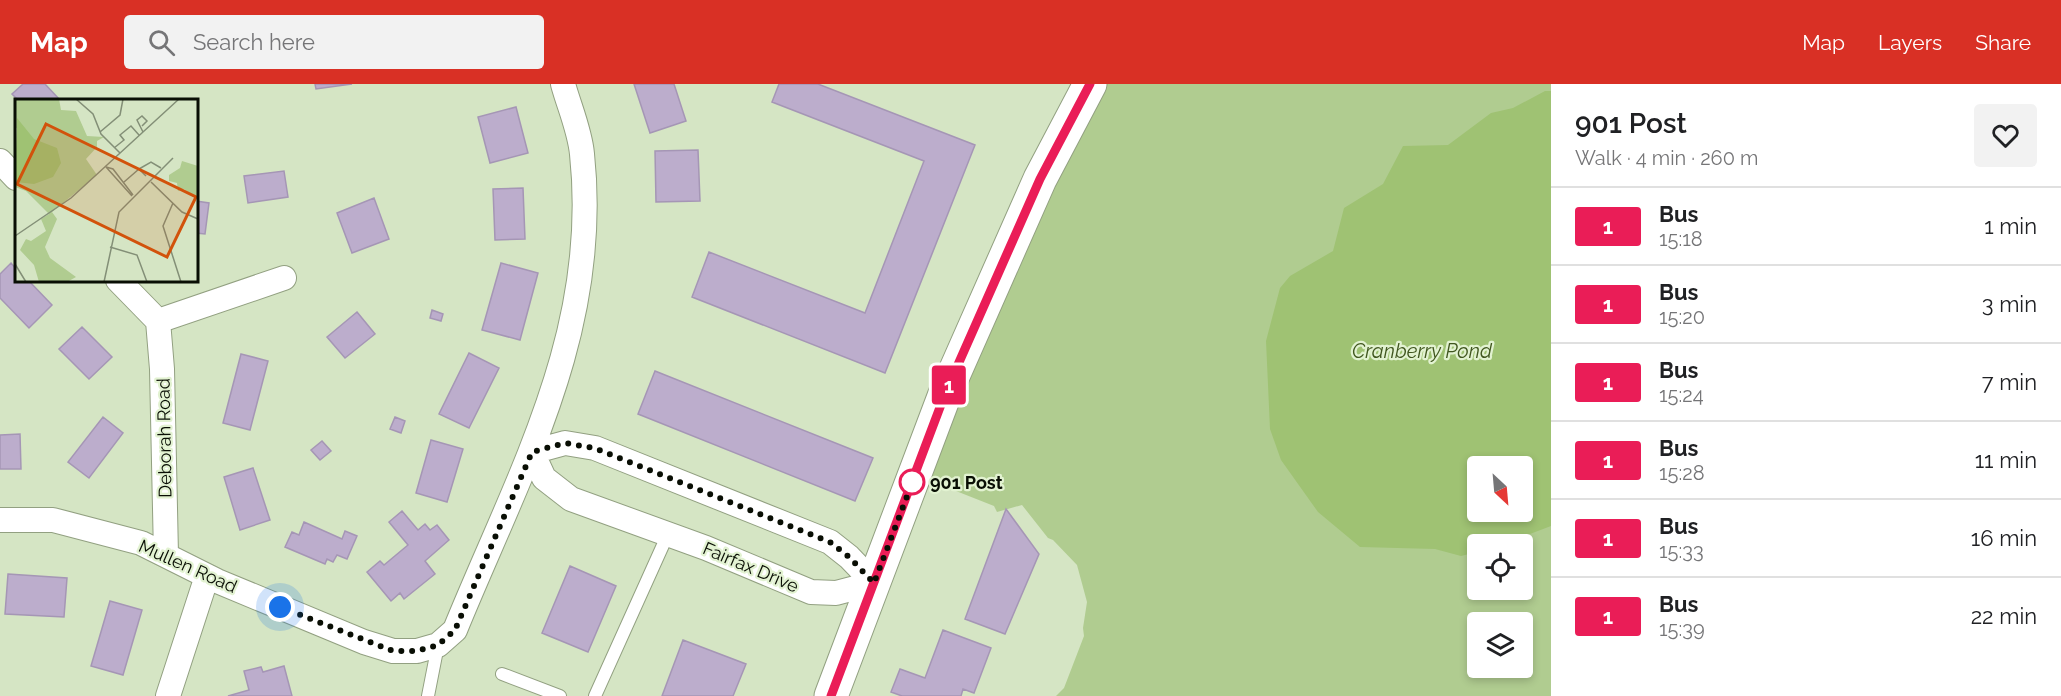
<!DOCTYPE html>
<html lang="en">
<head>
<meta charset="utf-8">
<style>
  :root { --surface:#fff; --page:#f2f2f2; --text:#202124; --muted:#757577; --line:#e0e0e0; --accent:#d93025 }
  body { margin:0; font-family:Raleway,sans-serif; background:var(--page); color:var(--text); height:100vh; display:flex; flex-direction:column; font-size:22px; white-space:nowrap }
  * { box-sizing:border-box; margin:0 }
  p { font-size:20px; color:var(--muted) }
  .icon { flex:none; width:33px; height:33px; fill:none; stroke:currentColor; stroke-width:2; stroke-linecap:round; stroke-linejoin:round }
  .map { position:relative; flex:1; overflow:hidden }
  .panel { display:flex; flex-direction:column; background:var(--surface); width:510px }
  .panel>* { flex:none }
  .badge { padding:0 12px; border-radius:4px; font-size:21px; line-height:39px }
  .needle { width:39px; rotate:154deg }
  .tools { position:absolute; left:1467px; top:372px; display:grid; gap:12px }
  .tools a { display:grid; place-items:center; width:66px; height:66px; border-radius:6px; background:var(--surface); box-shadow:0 3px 9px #0003; font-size:30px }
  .you { position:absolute; width:30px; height:30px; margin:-15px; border:4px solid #fff; border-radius:50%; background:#1a73e8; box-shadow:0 0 0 9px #1a73e833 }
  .map>.badge { position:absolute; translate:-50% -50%; box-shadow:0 0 0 3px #fff }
  .round { display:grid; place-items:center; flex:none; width:63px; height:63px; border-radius:6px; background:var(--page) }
  .overview { display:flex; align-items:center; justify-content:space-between; height:102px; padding:0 24px }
  h1 { font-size:28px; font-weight:600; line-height:45px }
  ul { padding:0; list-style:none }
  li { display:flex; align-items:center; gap:18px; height:78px; padding:0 24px; border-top:2px solid var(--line) }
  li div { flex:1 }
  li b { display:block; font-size:22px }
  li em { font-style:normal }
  li .badge { min-width:66px; font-weight:700; text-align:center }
  header { display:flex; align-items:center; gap:36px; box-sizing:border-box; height:84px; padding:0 30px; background:var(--accent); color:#fff }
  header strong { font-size:28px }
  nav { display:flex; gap:33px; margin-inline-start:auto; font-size:21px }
  .search { width:420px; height:54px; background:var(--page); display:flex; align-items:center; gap:15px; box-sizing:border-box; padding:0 21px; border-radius:6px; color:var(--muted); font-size:22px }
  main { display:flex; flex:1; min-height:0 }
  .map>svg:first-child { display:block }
  .green { fill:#b0cc90; fill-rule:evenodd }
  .water { fill:#9fc273; fill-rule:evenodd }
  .building { fill:#bcadcc; stroke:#a596b5; stroke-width:1.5 }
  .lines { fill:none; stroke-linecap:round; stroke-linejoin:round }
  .service-casing { stroke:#92a081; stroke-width:14 }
  .minor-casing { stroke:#92a081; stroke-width:26 }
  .primary-casing { stroke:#92a081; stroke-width:35 }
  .service { stroke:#fff; stroke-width:12 }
  .minor { stroke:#fff; stroke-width:24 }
  .primary { stroke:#fff; stroke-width:33 }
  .line-casing { stroke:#fff; stroke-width:14 }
  .line { stroke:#ea1d57; stroke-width:9 }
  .walk { stroke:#090e04; stroke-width:6; stroke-dasharray:0 10.8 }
  .stop-dot { fill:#fff; stroke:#ea1d57; stroke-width:3 }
  .labels { text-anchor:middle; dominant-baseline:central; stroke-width:4.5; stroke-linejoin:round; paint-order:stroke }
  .street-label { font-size:18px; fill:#090e04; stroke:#e2f2d1 }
  .stop-label { font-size:18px; font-weight:bold; fill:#090e04; stroke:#e2f2d1; text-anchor:start }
  .water-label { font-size:20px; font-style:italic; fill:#40561f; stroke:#e2f2d1 }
  .inset-road { fill:none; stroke:#838f77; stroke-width:1.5 }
  .view { fill:#d2520b; fill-opacity:0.15; stroke:#d2520b; stroke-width:3 }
  .inset-edge { fill:none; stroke:#090e04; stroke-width:3 }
</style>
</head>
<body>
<header>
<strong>Map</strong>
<div class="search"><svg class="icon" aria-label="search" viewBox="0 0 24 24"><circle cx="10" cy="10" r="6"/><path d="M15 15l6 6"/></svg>Search here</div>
<nav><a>Map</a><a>Layers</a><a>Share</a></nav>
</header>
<main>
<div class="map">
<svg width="1551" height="612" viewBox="0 0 1551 612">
  <rect width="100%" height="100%" fill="#d5e5c4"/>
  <!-- green -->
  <path class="green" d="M1092,0H1551V26L1379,121L1477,466L1478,506H1522V460H1503L1551,436V612H1056L1064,604L1084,552L1083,544L1087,518L1077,481L1053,456L1048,454L1022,421L997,428L994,422L918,392ZM1478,538H1522V584H1478Z"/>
  <!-- water -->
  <path class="water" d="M1545,7H1551V442L1503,460H1478L1477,468L1461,472L1435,465L1360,463L1318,428L1281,376L1270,345L1266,257L1280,204L1290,192L1333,167L1344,124L1383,100L1403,62L1448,61L1491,29L1513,24ZM1478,382H1522V428H1478Z"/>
  <!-- building -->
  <path class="building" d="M23,0H45L60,16H18L12,10Z
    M315,0H352L316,5Z
    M634,0H674L686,37L650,49Z
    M779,0H818L975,61L885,289L692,213L709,168L865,229L924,77L772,18Z
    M516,23L528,69L490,79L478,33Z
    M698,66L700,117L656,118L655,67Z
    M284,87L288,113L248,119L244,92Z
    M523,104L525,155L495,156L493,105Z
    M374,114L389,155L352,169L337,129Z
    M196,117L209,119L205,150L196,149Z
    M11,179L16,185V196H28L52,221L29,244L0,214V190Z
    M501,179L538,189L520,256L482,246Z
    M432,226L443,230L441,237L430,234Z
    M357,228L375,250L345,274L327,253Z
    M82,243L112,273L89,295L59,265Z
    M469,269L499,284L469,344L439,330Z
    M241,270L268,277L250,346L223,339Z
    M655,287L873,374L855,417L638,330Z
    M103,333L123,349L89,394L68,378Z
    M395,333L405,337L401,349L390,345Z
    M20,350L21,385H0V351Z
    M431,356L463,365L447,418L416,409Z
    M322,357L331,367L320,376L311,366Z
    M253,384L270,436L240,446L224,393Z
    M1006,425L1039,470L1005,550L965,535Z
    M402,427L418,446L425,440L430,446L437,441L449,456L425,477L435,490L404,515L400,509L391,517L367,488L380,477L384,481L408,461L389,438Z
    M304,438L342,455L345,447L357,452L347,475L337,471L333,478L327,475L325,480L285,463L292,448L299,451Z
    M570,482L616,502L588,568L542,549Z
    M8,490L67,494L64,533L5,530Z
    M110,517L142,526L123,591L91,582Z
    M943,546L991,564L974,609L963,605L961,612H902L891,608L900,585L925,594Z
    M683,556L746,580L733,612H662Z
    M284,582L292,612H228L249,606L244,587L261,583L263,588Z"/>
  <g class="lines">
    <!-- service casing -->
    <g class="service-casing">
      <path id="service" d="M502,590L560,612
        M428,612L438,561
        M595,612L668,450"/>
    </g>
    <!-- minor casing -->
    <g class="minor-casing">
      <path id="minor" d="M0,77L16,94
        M118,196L158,237L162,285L166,471
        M158,237L284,194
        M565,359L595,364L830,458L849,473L874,499L836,509L811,508L706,464L571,415L544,394L532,368Z
        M0,436H53L141,459L217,497L364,558L393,567H417L438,561L455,546C519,389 601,247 582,70C580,47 569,22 563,0
        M168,612L207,492"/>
    </g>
    <!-- primary casing -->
    <g class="primary-casing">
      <path id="primary" d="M831,612L945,310L1040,95L1090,0"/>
    </g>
    <!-- service -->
    <use href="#service" class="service"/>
    <!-- minor -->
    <use href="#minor" class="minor"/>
    <!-- primary -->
    <use href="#primary" class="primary"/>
  </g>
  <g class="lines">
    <!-- line casing -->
    <g class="line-casing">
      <path id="line" d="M831,612L945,310L1040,95L1090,0"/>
    </g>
    <!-- line -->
    <use href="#line" class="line"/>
    <!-- walk -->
    <path class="walk" d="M280,523L393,567H417L438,561L455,546L532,368L565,359L594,364L830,458L849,473L874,499L914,394L912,398"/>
  </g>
  <!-- markers -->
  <circle class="stop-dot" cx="912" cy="398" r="12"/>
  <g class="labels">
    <!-- street labels -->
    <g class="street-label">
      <text transform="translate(164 354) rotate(-91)">Deborah Road</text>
      <text transform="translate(188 482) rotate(24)">Mullen Road</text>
      <text transform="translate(751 483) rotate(23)">Fairfax Drive</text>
    </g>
    <!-- stop labels -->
    <g class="stop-label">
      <text x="930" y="398">901 Post</text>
    </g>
    <!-- water labels -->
    <g class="water-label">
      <text x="1422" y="267">Cranberry Pond</text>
    </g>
  </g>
  <!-- overview -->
  <g transform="translate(15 15)">
    <rect width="183" height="183" fill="#d5e5c4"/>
    <path d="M0,0H44L46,11L61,12L72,37L89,38L82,42V48L71,60L82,76L37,113L42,120L30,148L35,159L61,178L52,183H24L19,166L5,151L11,140L16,142L31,132L26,120L34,115L11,92L0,88L19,41L0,28ZM167,62L183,67L182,99L169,90L163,92L162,84L154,82V76L165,69Z" fill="#b0cc90"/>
    <path d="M2,19L19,40L42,49L46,64L38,78L19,85L0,83Z" fill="#9fc273"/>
    <path class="inset-road" d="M61,0L78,15L86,35L105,54M127,27L132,22L127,17L122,21L128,33M85,33L105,16L108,0M99,49L109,41L105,36L116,27L124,36M91,68L98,70L118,96M91,68L117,97M124,70L136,63L146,69M109,83L124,70L131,77M136,83L167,113L183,120M158,104L148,127L166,183M0,137L56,99L164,0M95,148L122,156L132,183M0,165L11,183M89,183L104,113L158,59"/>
    <path class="view" d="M31,25L181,98L152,158L2,85Z"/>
    <rect width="183" height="183" class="inset-edge"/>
  </g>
</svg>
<div class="tools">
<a><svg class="needle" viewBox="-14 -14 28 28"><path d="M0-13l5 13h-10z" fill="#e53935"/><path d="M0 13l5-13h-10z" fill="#757577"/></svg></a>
<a><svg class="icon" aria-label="locate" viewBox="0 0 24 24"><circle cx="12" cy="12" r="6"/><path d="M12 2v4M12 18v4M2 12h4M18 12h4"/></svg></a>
<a><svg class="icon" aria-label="layers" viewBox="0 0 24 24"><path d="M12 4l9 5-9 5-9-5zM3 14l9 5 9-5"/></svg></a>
</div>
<div class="you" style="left:280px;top:523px"></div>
<b class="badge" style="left:949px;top:301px;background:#ea1d57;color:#fff">1</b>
</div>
<section class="panel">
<div class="overview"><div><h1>901 Post</h1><p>Walk · 4 min · 260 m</p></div><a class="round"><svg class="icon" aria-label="heart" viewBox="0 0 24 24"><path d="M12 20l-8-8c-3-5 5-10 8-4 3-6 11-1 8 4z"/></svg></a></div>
<ul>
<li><span class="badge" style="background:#ea1d57;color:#fff">1</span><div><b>Bus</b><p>15:18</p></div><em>1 min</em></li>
<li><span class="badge" style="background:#ea1d57;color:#fff">1</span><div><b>Bus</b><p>15:20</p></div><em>3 min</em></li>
<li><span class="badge" style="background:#ea1d57;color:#fff">1</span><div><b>Bus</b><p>15:24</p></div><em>7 min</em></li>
<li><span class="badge" style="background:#ea1d57;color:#fff">1</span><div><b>Bus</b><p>15:28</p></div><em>11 min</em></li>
<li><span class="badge" style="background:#ea1d57;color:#fff">1</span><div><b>Bus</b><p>15:33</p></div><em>16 min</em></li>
<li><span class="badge" style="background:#ea1d57;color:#fff">1</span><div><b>Bus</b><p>15:39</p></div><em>22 min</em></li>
</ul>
</section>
</main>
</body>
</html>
